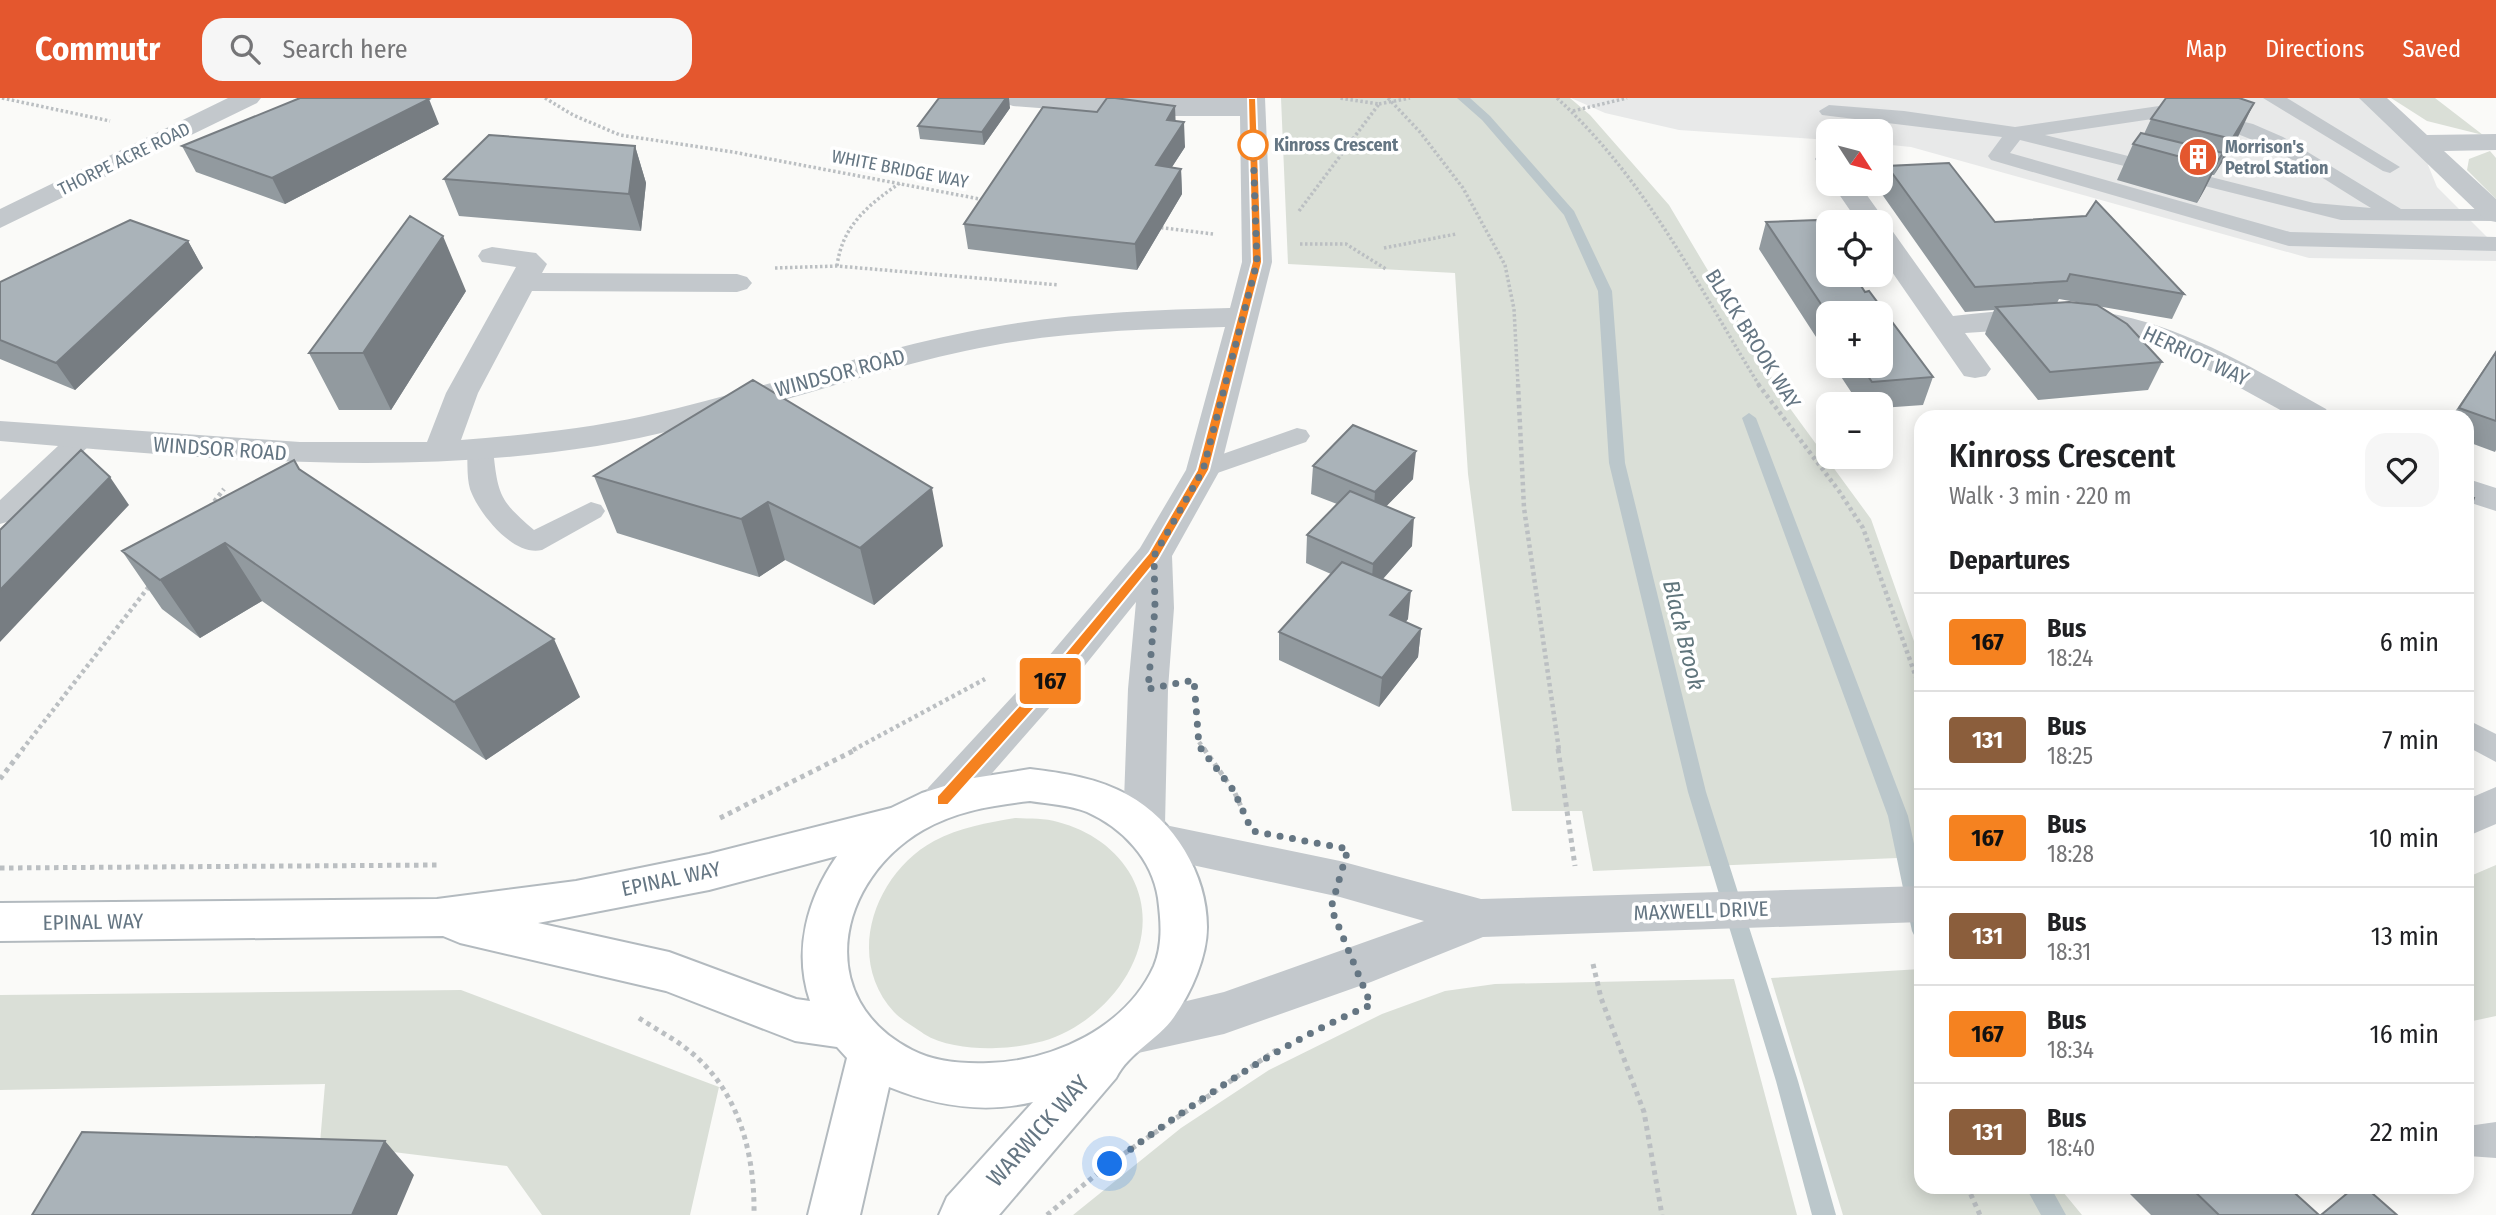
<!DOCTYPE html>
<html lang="en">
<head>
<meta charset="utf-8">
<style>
  :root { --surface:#fff; --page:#f6f6f6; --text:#202124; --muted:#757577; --line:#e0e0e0; --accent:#e4572e }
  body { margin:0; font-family:"Fira Sans Condensed",sans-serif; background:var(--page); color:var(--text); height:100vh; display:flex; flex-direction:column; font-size:26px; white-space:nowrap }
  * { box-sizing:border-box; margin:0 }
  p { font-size:23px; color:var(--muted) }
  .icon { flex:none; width:38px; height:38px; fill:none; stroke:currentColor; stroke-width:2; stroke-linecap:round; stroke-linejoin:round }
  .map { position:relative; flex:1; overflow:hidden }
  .sheet { position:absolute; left:1914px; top:312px; width:560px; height:784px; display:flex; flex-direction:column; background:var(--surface); border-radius:21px; box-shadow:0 4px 18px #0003 }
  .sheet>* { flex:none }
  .badge { padding:0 14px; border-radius:5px; font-size:24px; line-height:46px }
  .needle { width:46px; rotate:126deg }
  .tools { position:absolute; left:1816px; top:21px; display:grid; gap:14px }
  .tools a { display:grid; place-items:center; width:77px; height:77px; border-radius:14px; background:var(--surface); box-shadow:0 4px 18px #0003; font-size:35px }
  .you { position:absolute; width:35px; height:35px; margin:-18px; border:5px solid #fff; border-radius:50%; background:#1a73e8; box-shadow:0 0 0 10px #1a73e833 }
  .map>.badge { position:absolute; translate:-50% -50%; box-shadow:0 0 0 4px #fff }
  h2 { padding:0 35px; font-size:26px; line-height:63px }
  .round { display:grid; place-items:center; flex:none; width:74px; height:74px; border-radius:21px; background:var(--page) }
  .headline { display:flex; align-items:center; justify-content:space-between; height:119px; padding:0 35px }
  h1 { font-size:33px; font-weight:600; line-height:52px }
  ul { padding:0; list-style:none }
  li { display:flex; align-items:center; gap:21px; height:98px; padding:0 35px; border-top:2px solid var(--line) }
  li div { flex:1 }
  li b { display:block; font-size:26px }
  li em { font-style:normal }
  li .badge { min-width:77px; font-weight:700; text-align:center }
  header { display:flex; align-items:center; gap:42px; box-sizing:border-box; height:98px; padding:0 35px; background:var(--accent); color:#fff }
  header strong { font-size:33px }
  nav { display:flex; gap:38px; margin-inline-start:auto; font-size:24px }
  .search { width:490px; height:63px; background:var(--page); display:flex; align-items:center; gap:18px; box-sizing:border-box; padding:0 24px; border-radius:21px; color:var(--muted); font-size:26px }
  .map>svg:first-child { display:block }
  .built { fill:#e8e9e9 }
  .green { fill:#dadfd7 }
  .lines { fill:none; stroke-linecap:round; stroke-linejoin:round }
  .stream { fill:#bbc7cb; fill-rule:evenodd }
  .secondary-casing { stroke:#b3babf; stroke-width:4 }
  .path-far2 { stroke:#bbbfc2; stroke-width:3.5; stroke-dasharray:2.5 2.5; stroke-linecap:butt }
  .path-far1 { stroke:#bbbfc2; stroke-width:4.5; stroke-dasharray:3.5 3.5; stroke-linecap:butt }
  .path { stroke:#bbbfc2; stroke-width:5; stroke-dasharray:4.5 4.5; stroke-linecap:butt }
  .lane { fill:#c3c8cc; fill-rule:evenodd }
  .street { fill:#c3c8cc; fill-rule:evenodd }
  .secondary { fill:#fff; fill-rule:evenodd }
  .wall { fill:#929a9f; fill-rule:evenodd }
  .shaded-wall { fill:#777d82 }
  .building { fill:#aab3b9; stroke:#777d82; stroke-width:2 }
  .line { fill:#f58220; stroke:#fff; stroke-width:2 }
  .walk { stroke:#657683; stroke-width:7; stroke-dasharray:0 12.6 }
  .stop-dot { fill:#fff; stroke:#f58220; stroke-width:3.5 }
  .labels { text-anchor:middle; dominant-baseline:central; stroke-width:7; stroke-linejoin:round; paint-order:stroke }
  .far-stop-label { font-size:18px; font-weight:bold; fill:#657683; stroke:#fff; text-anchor:start }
  .far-poi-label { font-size:18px; font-weight:bold; fill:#657683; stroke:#fff; text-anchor:start }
  .far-street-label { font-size:18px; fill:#657683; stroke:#fff }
  .street-label { font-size:21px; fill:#657683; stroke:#fff }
  .water-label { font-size:23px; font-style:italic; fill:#60757c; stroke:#fff }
  .near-street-label { font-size:24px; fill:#657683; stroke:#fff }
</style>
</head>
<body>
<header>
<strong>Commutr</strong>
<div class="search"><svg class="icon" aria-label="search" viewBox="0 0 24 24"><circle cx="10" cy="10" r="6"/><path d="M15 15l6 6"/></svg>Search here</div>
<nav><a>Map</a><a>Directions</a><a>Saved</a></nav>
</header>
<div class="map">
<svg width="2496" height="1117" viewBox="0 0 2496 1117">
  <rect width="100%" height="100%" fill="#fafaf8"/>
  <!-- built -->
  <path class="built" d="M1571,0H2372L2419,45L2437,89L2496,148V163L2309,160L1911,49L1881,46V33H1829V42L1679,32L1605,15Z"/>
  <!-- green -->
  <path class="green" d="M1281,0H1570L1590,17L1669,107L1789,309L1871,421L1921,563V759L1593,773L1582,713H1512L1468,376L1455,175L1288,166Z
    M2391,0H2435L2483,37L2427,23Z
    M2490,53L2496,60V101L2467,72L2469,61Z
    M1015,720C1029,721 1045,720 1058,724C1089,732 1117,751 1132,779C1163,839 1122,904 1068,933C1046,945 1020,949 996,950C974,951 943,948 924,936C915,929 901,922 894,914C844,860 875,775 934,743C960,729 987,725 1015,720Z
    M2496,767V918L2468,924V779Z
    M1921,871L1922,1088L2059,1089L2082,1117H1843L1771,880Z
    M1734,881L1797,1117H1073L1181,1030L1269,972L1382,916L1445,893L1495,886Z
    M461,892L719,989L690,1117H542L507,1068L320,1045L325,986L0,992V897Z"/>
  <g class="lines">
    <!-- stream -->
    <path class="stream" d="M1457,0H1470L1490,18L1574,113L1612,193L1625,365L1706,694L1798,983L1836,1117H1812L1776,983L1688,694L1609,365L1598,193L1564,117L1482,22Z
      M1749,315L1756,320L1908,718L1922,783V841L1915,839L1912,833L1888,718L1742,320Z
      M2025,1088H2050L2066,1117H2041Z"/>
    <!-- secondary casing -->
    <g class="secondary-casing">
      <path id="secondary" d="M1030,671C1063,675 1098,680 1128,697C1174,722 1207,776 1207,829C1207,859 1191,895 1174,919C1158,942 1128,955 1116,980L999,1117H939L947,1099L1033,1004C983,1016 936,1008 889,989L860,1117H808L847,960L837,949L795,943L666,893L460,845L443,838L0,843V805L437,801L576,783L709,756L891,710L922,695L967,681ZM1030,703C1049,706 1070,707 1087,714C1123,730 1152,761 1158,800C1161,823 1163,846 1154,868C1126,930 1053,963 989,965C963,966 935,964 912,952C812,901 837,782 923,732C956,713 993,707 1030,703ZM837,758C807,801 793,853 810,903L796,901L669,854L538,825L709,792Z"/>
    </g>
    <!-- path-far2 -->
    <path class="path-far2" d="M2,0L110,23
      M545,0L573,17L620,37L733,54L985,102
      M1388,0L1420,34L1463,90L1505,167L1514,211L1518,287
      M1557,0C1647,83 1696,185 1759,287
      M1379,6L1410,0
      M1573,13L1627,0
      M1299,113L1379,6L1339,0
      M1156,129L1213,136
      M1300,146H1346L1386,171
      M1384,150L1456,136
      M837,168C842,128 868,107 900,85
      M775,170L837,168L1059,187"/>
    <!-- path-far1 -->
    <path class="path-far1" d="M1518,286L1524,410L1559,652
      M1758,286L1839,393L1863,430L1922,596
      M210,409L224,391
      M1199,644L1205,652
      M22,652L151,486
      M853,652L985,581"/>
    <!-- path -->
    <path class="path" d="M1204,651L1234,693L1243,713
      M1558,651L1575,768
      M0,681L23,651
      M720,720L857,651
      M0,770L440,767
      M1593,866L1601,900L1644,1014L1662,1117
      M639,920C657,932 677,942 693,956C740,996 755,1058 754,1117
      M1967,1088L1980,1117
      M1047,1117L1109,1066L1276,952"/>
    <!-- lane -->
    <path class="lane" d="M2263,0H2287L2400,69L2390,75L2383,73Z
      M1829,7L1904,13L2015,29L2159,8L2187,10L2253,26L2283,39L2401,111H2496V123L2341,122L2020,42L2010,55L2290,134L2496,139V153L2289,148L1991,62L1988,58L2002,39L1822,17L1819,13ZM2159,20C2249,26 2297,65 2371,110L2314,105L2045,37Z
      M1297,330L1306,332L1310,338L1306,344L1203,380L1194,378L1190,372L1194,366Z
      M82,332L91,334L95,340L91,346L10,423L0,426V402L73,334Z
      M480,343L489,345L493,351C498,397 499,402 534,432L591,404L601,407L605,413L601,419L542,452C515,459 482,419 472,396C466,384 468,364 467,351L471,345Z
      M2468,622L2496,636V664L2468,649Z
      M2496,1024V1060L2468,1058V1028Z"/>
    <!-- street -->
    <path class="street" d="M228,0H261L257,5L0,130V111Z
      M1000,0H1265L1272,164L1220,372L1172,458L1174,510L1168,591L1165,727L1340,763L1481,801L1922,788V824L1483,839L1371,884L1224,936L1129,957L1112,951L1105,936L1112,921L1224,894L1424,823L1340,799L1155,759L1140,754L1135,745L1129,743L1123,731L1128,591L1136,504L1065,592L958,714L943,718L928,714L922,702L928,690L1037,572L1140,450L1186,372L1225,229C1138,231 1050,234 965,253C841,280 722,327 597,348C398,380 199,360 0,343V323L300,344H427L446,295L516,169L482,164L478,158L482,152L492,149L536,155L547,166L542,175L737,176L747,179L752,185L747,191L737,194L532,193L478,295L461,342C523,337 584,331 644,318C753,294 858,256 967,234C1053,216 1142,212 1230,210L1242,164L1240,18H1144L1013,8L1004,5Z
      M2359,0H2387L2427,37L2496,36V52L2444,53L2496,101V124L2486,122Z
      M1829,53V70L1820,68L1815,61L1819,55Z
      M1832,86H1859L1886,124L1883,129L1891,131L1953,218C1994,214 2035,208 2075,211C2168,217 2247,267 2326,311L2330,318H2291L2197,266L2119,236L2057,229L1965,235L1991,271L1986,278L1975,280L1964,278L1881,158V124H1858Z
      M2468,381L2496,390V413L2468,404Z
      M2496,689V726L2468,738V701Z"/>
    <!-- secondary -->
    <use href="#secondary" class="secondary"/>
  </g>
  <!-- wall -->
  <path class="wall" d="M1010,10L984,47L920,41L918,28Z
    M2151,21L2237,41L2214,77H2212L2197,105L2117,82L2133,46L2144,36Z
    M1176,23L1185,49L1172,69L1181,71L1182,96L1137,172L968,151L964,126Z
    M439,26L285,106L196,74L182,48Z
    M635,48L646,85L641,133L459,118L444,81Z
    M1887,68L1995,124L2184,196L2172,221L2097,208L2162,264L2148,292L2038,302L1985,236L1994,212L1965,214L1879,92ZM2059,201L2093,207L2057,205Z
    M1766,124L1865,194L1933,279L1923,307L1881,310V306H1859L1834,268H1881L1829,215V259L1759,151Z
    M188,143L203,170L75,292L0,261V184Z
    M466,193L391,312H339L309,255Z
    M2496,253V352L2495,354L2468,344V318H2452Z
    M753,282L943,448L874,507L785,462L759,479L617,435L594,378Z
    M1313,368L1413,381L1386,408L1412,448L1383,481L1408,521L1405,524L1421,531L1418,559L1379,609L1279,562V534L1331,476L1306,465L1307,437L1337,406L1311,396Z
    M299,371L580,599L486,662L262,503L200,540L162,511L122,453Z
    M2122,1088H2287L2319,1117H2151Z"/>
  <!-- shaded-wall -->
  <path class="shaded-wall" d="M1006,0H1009L1010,10L984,47L982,34Z
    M429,1L439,26L285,106L272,80Z
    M2254,5L2237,41L2214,77L2232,41Z
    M1175,8L1176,33L1167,22Z
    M1184,24L1185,49L1157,92L1156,67Z
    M635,48L646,85L641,133L629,96Z
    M2223,55L2205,91L2197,105L2214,68Z
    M1181,71L1182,96L1137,172L1135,146Z
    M443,138L466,193L391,312L363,255Z
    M188,143L203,170L75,292L56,265Z
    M1416,353L1413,381L1373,422L1375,394Z
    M110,379L129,407L0,544V492Z
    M932,390L943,448L874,507L860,450Z
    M768,404L785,462L759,479L741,421Z
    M1414,420L1412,448L1371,494L1373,466Z
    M225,445L262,503L200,540L160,482Z
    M1411,493L1408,521L1387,546L1390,517Z
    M1421,531L1418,559L1379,609L1382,580Z
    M554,541L580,599L486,662L454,604Z
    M385,1043L414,1077L397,1117H352Z"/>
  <!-- building -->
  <path class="building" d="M300,0H425L429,1L272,80L182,48Z
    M939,0H1006L982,34L918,28Z
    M1107,0H1115L1175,8L1167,22L1184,24L1156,67L1181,71L1135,146L964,126L1043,9L1097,14Z
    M2166,0H2239L2254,5L2232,41L2151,21Z
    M2141,35L2223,55L2214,68L2133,46Z
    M489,37L635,48L629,96L444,81Z
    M1949,65L1995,124L2086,118L2096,103L2184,196L2070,176L2067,183L1975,189L1887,68Z
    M410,118L443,138L363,255H309Z
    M130,122L188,143L56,265L0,242V184Z
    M1817,122L1829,139V177H1854L1865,194L1869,193L1933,279L1872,284L1861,268H1881V215H1829V218L1766,124Z
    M2069,204L2097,207L2127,226L2162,264L2050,274L1996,209Z
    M2496,254V323L2459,310Z
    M753,282L932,390L860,450L768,404L741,421L594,378Z
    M1353,327L1416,353L1375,394L1313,368Z
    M81,352L110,379L0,492V432Z
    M294,362L299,371L554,541L454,604L225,445L160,482L122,453Z
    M1350,393L1414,420L1373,466L1307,437Z
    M2468,398L2474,400L2468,417Z
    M1342,464L1411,493L1390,517L1421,531L1382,580L1279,534Z
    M82,1034L385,1043L352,1117H32Z
    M2189,1088H2287L2319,1117H2219Z
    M2356,1088H2364L2397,1117H2321Z"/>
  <!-- line -->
  <path class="line" d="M1248,0H1256L1262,164L1209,372L1158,461L1056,586L948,707H937V698L1046,578L1149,455L1197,372L1252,164Z"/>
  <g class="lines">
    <!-- walk -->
    <path class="walk" d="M1110,1066C1195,1005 1273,948 1371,907L1331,810L1348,751L1252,733L1234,693L1199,648L1194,582L1148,591L1155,510L1154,458L1203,372L1257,164L1253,47"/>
  </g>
  <!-- icons -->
  <defs>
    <g id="building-disc" transform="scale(2.0125)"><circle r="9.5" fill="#e4572e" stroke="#fff"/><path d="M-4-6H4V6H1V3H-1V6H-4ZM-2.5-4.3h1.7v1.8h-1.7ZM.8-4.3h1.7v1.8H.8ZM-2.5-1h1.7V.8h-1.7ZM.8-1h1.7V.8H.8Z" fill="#fff"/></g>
  </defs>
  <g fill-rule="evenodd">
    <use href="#building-disc" x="2198" y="59"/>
  </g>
  <!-- markers -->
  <circle class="stop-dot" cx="1253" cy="47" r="14"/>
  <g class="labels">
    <!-- far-stop labels -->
    <g class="far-stop-label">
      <text x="1274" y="47">Kinross Crescent</text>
    </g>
    <!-- far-poi labels -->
    <g class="far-poi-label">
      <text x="2225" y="49">Morrison's<tspan x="2225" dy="21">Petrol Station</tspan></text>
    </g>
    <!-- far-street labels -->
    <g class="far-street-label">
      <text transform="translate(124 61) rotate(-26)">THORPE ACRE ROAD</text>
      <text transform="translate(900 71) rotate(11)">WHITE BRIDGE WAY</text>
    </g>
    <!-- street labels -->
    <g class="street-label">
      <text transform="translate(1753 241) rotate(58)">BLACK BROOK WAY</text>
      <text transform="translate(2196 258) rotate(25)">HERRIOT WAY</text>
      <text transform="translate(840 275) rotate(-15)">WINDSOR ROAD</text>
      <text transform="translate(220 351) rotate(4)">WINDSOR ROAD</text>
      <text transform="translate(671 781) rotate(-12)">EPINAL WAY</text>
      <text transform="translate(1701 813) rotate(-2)">MAXWELL DRIVE</text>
      <text transform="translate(93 824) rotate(-1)">EPINAL WAY</text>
    </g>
    <!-- water labels -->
    <g class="water-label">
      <text transform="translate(1684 537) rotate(76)">Black Brook</text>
    </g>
    <!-- near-street labels -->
    <g class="near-street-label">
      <text transform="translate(1038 1033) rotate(-48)">WARWICK WAY</text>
    </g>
  </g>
</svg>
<div class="tools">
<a><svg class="needle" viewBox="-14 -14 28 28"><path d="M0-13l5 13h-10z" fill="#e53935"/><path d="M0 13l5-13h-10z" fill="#757577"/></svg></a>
<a><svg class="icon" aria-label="locate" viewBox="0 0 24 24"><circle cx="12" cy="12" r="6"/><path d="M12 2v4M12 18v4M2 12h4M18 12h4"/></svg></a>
<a>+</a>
<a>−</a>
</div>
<div class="you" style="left:1110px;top:1066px"></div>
<b class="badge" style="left:1050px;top:583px;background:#f58220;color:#111">167</b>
<section class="sheet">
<div class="headline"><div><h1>Kinross Crescent</h1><p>Walk · 3 min · 220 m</p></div><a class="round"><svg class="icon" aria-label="heart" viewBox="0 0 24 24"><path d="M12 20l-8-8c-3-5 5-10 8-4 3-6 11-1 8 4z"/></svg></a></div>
<h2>Departures</h2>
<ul>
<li><span class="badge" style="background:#f58220;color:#111">167</span><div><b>Bus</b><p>18:24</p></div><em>6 min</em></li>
<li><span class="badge" style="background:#8b5e3c;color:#fff">131</span><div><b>Bus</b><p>18:25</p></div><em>7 min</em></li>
<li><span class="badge" style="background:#f58220;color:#111">167</span><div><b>Bus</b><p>18:28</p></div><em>10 min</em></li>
<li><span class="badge" style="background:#8b5e3c;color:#fff">131</span><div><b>Bus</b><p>18:31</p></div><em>13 min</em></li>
<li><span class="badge" style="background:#f58220;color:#111">167</span><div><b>Bus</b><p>18:34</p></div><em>16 min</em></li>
<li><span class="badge" style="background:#8b5e3c;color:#fff">131</span><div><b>Bus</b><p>18:40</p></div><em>22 min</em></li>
</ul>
</section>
</div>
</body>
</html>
